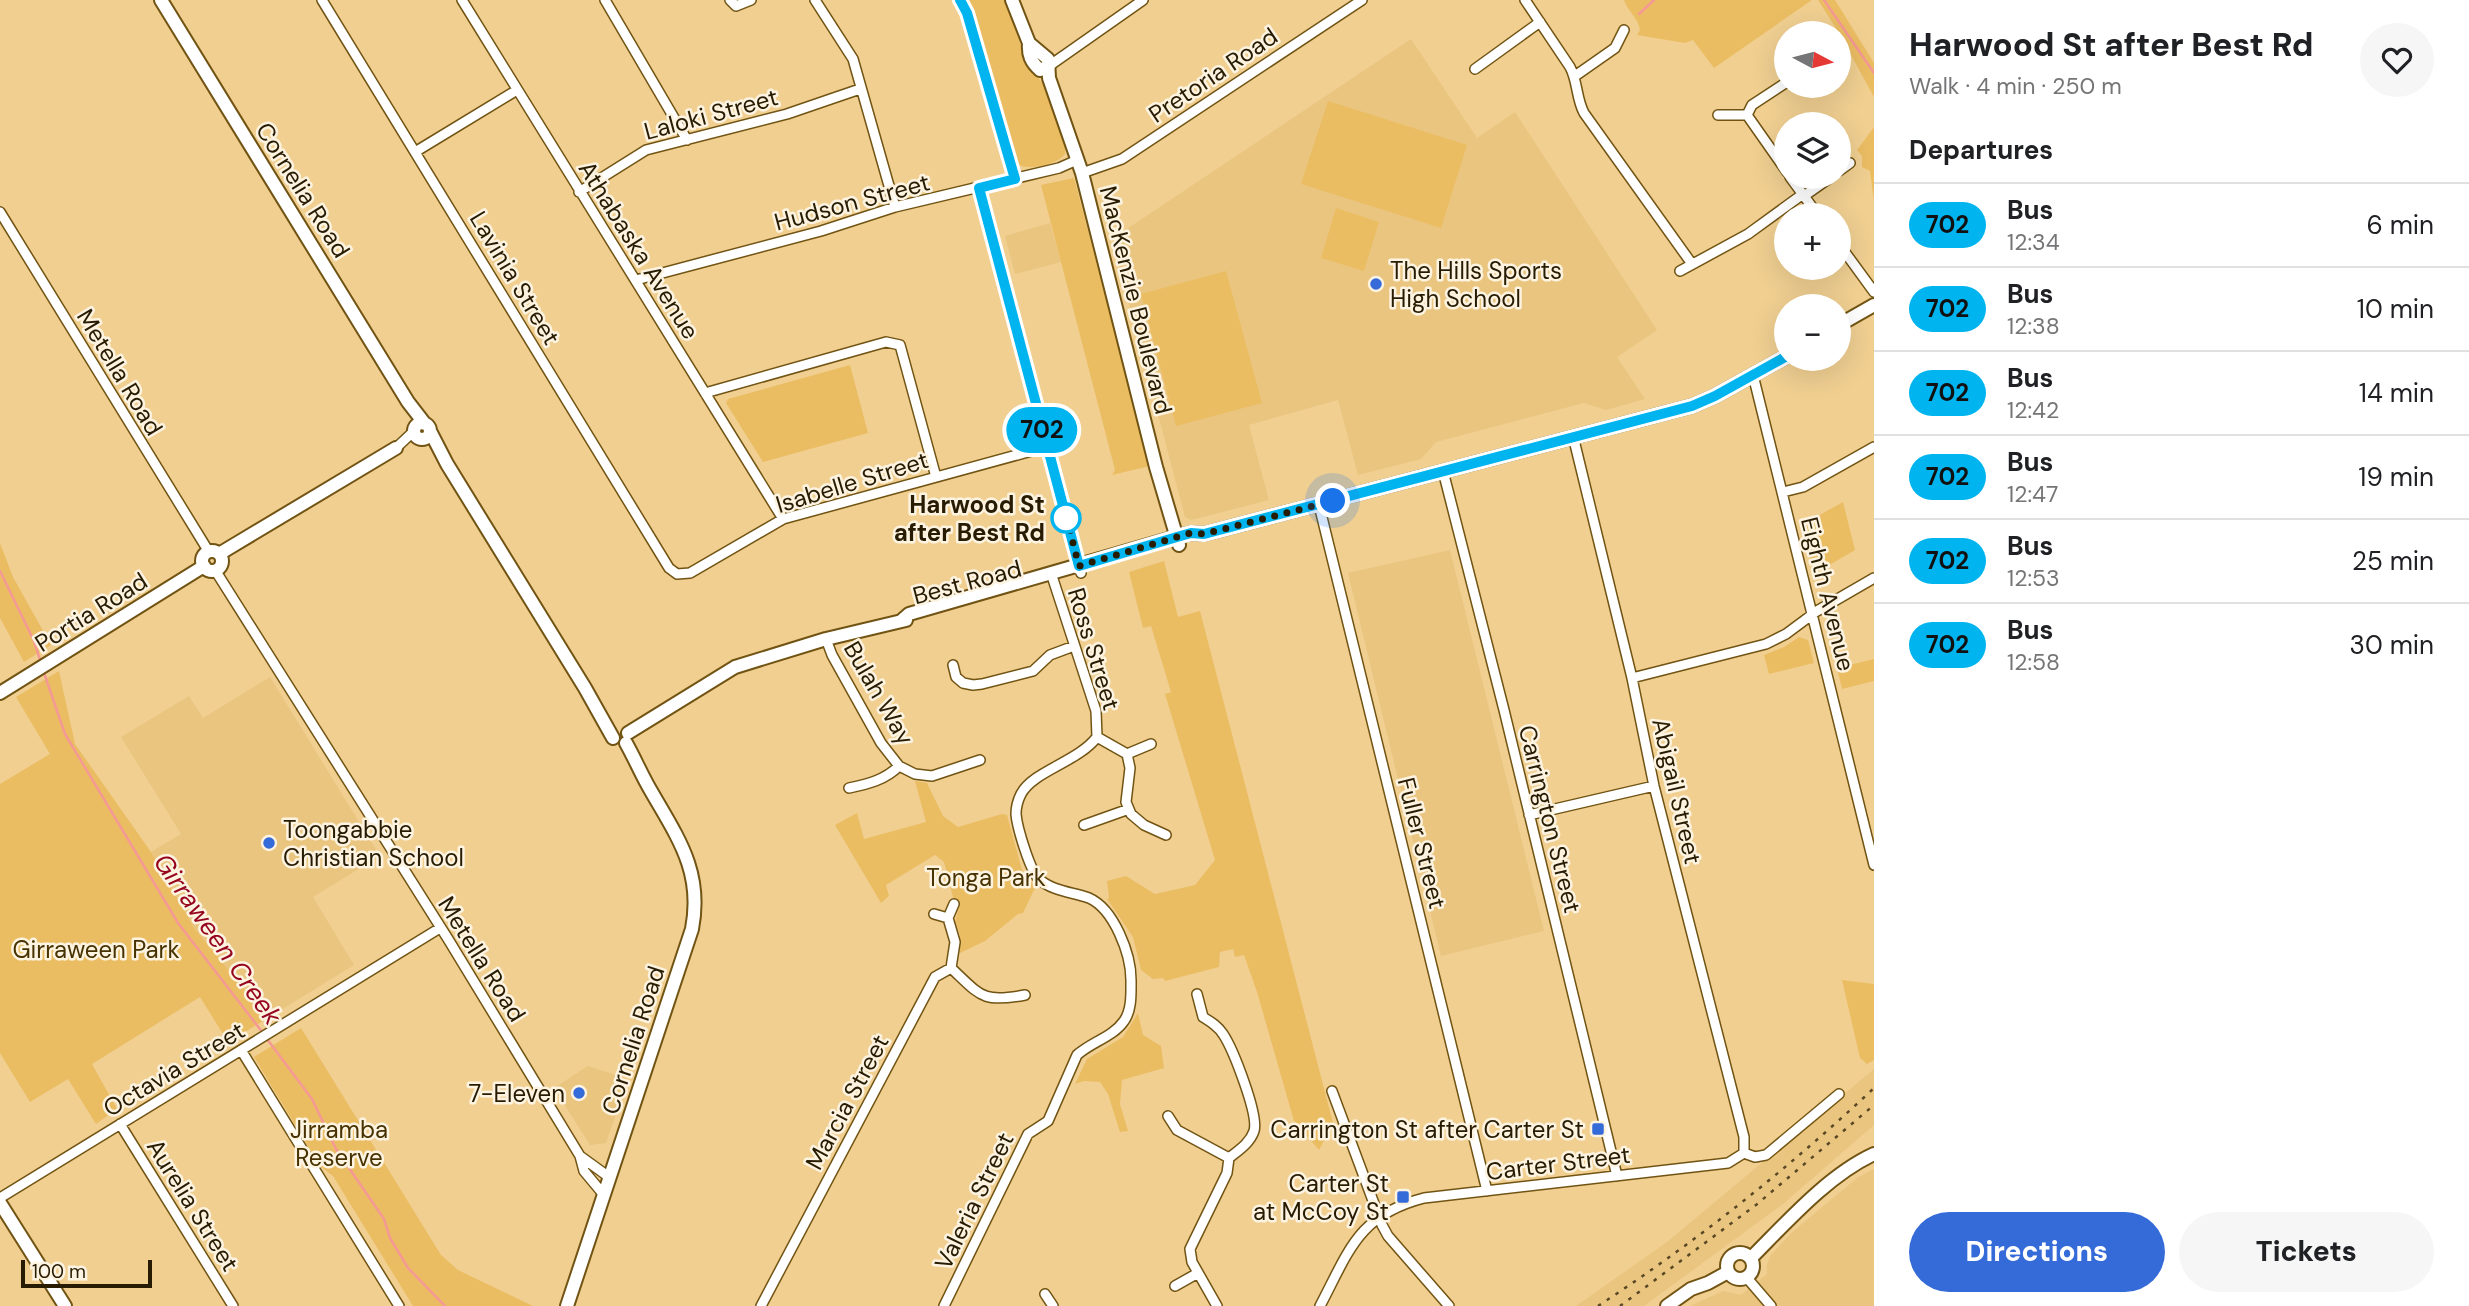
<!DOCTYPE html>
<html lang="en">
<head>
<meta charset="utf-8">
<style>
  :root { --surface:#fff; --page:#f6f6f6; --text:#202124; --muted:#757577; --line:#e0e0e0; --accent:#356ad9 }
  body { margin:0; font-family:"DM Sans",sans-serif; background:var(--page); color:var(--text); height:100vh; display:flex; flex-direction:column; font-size:26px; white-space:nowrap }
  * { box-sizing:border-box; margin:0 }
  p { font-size:23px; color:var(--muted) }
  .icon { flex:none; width:38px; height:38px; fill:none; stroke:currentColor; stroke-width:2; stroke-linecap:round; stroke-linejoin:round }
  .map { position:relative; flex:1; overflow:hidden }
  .drawer { display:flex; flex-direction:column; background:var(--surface); width:595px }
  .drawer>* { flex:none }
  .badge { padding:0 14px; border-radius:23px; font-size:24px; line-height:46px }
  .needle { width:46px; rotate:97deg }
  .fabs { position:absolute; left:1774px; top:21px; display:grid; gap:14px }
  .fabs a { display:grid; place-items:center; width:77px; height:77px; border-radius:50%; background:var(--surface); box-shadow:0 7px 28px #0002; font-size:35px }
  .scale { position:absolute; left:21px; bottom:18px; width:131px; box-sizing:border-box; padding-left:7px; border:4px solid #271b02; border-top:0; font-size:19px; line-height:24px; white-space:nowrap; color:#271b02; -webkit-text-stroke:5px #fdf3e1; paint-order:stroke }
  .you { position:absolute; width:35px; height:35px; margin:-18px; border:5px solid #fff; border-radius:50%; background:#1a73e8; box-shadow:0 0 0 10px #1a73e833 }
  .map>.badge { position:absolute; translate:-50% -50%; box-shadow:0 0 0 4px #fff }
  h2 { padding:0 35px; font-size:26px; line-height:63px }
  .round { display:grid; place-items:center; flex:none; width:74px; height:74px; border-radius:37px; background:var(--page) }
  .summary { display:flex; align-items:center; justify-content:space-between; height:119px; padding:0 35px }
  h1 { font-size:33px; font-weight:800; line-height:52px }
  .cta { display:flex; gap:14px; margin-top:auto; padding:14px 35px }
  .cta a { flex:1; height:80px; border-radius:42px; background:var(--accent); color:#fff; font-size:28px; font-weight:800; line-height:80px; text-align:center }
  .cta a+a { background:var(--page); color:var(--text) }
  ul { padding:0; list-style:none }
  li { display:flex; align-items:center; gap:21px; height:84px; padding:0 35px; border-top:2px solid var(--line) }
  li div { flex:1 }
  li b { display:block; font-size:26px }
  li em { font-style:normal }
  li .badge { min-width:77px; font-weight:700; text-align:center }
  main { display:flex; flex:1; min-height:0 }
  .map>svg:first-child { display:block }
  .built { fill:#eac57f }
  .green { fill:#ebbd63 }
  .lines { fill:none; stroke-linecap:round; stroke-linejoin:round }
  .stream { stroke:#f59995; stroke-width:2.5 }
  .street-casing { stroke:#715413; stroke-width:12 }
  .secondary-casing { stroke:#715413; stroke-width:16 }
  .street { stroke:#fff; stroke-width:9 }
  .secondary { stroke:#fff; stroke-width:12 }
  .rail { stroke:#594825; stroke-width:2.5; stroke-dasharray:3.5 7; stroke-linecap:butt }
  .line-casing { stroke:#fff; stroke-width:16 }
  .line { stroke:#00b5ef; stroke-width:10 }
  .walk { stroke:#271b02; stroke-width:7; stroke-dasharray:0 12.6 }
  .poi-dot { fill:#356ad9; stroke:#fdf3e1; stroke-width:2.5 }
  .stop-dot { fill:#fff; stroke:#00b5ef; stroke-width:3.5 }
  .labels { text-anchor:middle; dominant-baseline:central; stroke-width:5; stroke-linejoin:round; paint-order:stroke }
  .street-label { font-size:24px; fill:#271b02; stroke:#fdf3e1 }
  .poi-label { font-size:24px; fill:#271b02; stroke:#fdf3e1; text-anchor:end }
  .stop-label { font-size:24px; font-weight:bold; fill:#271b02; stroke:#fdf3e1; text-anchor:end }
  .park-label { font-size:24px; fill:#473202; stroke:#fdf3e1 }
  .water-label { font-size:26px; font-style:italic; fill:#95051d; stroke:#fdf3e1 }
</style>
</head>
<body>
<main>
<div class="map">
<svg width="1874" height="1306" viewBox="0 0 1874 1306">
  <rect width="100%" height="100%" fill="#f0cf91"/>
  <!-- built -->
  <path class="built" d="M1411,39L1477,138L1515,112L1657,330L1617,357L1645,399L1606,410L1584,403L1436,442L1421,459L1358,475L1338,400L1249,425L1269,500L1191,520L1185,517L1112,239Z
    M1050,223L1061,262L1015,274L1005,236Z
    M1450,550L1544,931L1441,956L1348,573Z
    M270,677L380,856L313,897L354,965L268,1018L194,928L151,852L181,834L121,737L189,696L203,718Z
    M588,1066L628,1079L606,1143L590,1145L554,1088Z
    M1874,1069V1125L1783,1204L1644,1306H1576L1667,1242Z
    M1874,1169V1306H1690L1723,1291L1741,1295L1767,1274V1265L1770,1256L1791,1233L1857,1178Z"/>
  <!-- green -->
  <path class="green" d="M965,0H1005L1027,63L1043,84L1065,147V154C1057,165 1027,172 1016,163L969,7Z
    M1624,0H1812L1714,68L1693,40L1685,43L1637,35L1640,30C1638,17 1628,12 1624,0Z
    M1818,0H1835L1874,63V97L1839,33Z
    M1328,101L1467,145L1441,228L1301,184Z
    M1874,127V202L1870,171L1862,167V156L1857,150Z
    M1074,178L1150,466L1112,475L1115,470L1041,185Z
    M1336,208L1379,222L1364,271L1321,258Z
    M1226,271L1262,403L1176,426L1141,294Z
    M850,365L868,433L763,462L726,403L728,399Z
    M1843,502L1855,550L1814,574L1802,525Z
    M0,543L13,577L51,645L24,662L0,618Z
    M1164,561L1178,617L1200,611L1333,1123L1319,1150L1294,1121L1257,992L1244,955L1235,957L1233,949L1220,952L1219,967L1165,981L1163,978L1153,979L1141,970L1133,937L1107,899L1109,898L1107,881L1126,876L1155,894L1195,885L1215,860L1165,694L1171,692L1151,626L1143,628L1129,572Z
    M1799,637L1808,640L1814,663L1769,674L1764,655L1784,647Z
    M1874,659V681L1842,689L1837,668Z
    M59,671L75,744L151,852L194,928L268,1018L228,1042L200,997L92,1064L117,1109L96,1124L68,1079L30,1102L0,1053V784L50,754L16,697Z
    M915,781L927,783L943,816L958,827L1002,814L1007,815L1022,870L1035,888L1023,913L1018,914L985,941L960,953V935L955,921L960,905L954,901L944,862L935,855L886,885L889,896L881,903L835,825L857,813L864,839L926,822Z
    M1842,980L1874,984V1060L1867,1064L1860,1058Z
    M1138,1013L1143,1035L1161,1046L1164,1068L1122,1080L1120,1104L1128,1131L1120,1132L1108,1094L1100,1082L1084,1081L1075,1084L1087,1059L1123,1037Z
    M301,1028L441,1255L458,1270L533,1306H413L333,1176L320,1166L254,1057Z"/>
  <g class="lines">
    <!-- stream -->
    <path class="stream" d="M1824,0L1874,73
      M1639,14L1654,0
      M0,571L34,641L41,663
      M43,670L65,734L178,923L263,1033
      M267,1039L312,1099L336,1149L384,1219L390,1238L408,1268L445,1306"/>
    <!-- street casing -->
    <g class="street-casing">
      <path id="street" d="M322,0L669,568L677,574L690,573L783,519L1046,447
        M462,0L783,519
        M605,0L687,140
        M730,0L736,6L751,0
        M815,0L853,59L895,207
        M960,0L967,13L1015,179
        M1525,0L1570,67C1578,82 1576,98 1584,113L1692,264
        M1049,66L1143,0
        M1475,69L1540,22
        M1575,76L1615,48L1624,30
        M1718,115H1747
        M1747,115L1787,172
        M1747,115L1752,105L1787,82
        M415,152L517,90
        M1839,171L1850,163
        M1082,173L1122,159L1362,0
        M1790,177L1818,215
        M979,188L1081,573
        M579,192L646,150L787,114L860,89
        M1804,196L1831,177
        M0,212L209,552
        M1839,244L1874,292
        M1680,271L1748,234L1803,194
        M636,280L821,231L895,207L1059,168L1077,160
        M1753,375L1874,865
        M705,393L886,342L900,345L936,477
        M1573,436L1632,678L1654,786L1744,1137V1153
        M396,448L414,431
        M1443,471L1504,710L1617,1176
        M1783,492L1803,487L1874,447
        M1319,505L1487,1191
        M215,570L448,939L580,1156L584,1171L604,1195
        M1051,573L1096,711L1097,737
        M826,639L832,655L881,743L899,766L915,774L932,776L980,760
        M953,665L956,677L963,683L973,685L982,684L1033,671L1050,655L1074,646
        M1632,678L1766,644L1786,634L1817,611L1874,578
        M1097,737L1127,754L1130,768L1126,802L1131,814L1144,825L1166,835
        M1127,754L1151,744
        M849,788C868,784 885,780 899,766
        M1529,815L1654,786
        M1084,825L1129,809
        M934,914L948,918
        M951,968C981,996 982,1003 1025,995
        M1197,994L1203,1017C1211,1022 1218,1026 1223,1034C1233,1049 1259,1115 1254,1131C1250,1143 1239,1150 1229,1158
        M241,1050L399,1306
        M1332,1091L1382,1225L1388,1236L1449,1306
        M1168,1116L1177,1130L1229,1158
        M120,1124L233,1306
        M1744,1153L1755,1157L1766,1155L1839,1094
        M580,1156L609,1177
        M0,1198L440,928
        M1747,1278L1771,1306
        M1175,1286L1198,1273
        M1045,1294L1053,1306
        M761,1306L935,977L951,968L955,942L948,918L954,904
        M944,1306L1028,1134L1048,1121L1077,1055C1091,1042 1113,1037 1124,1021C1132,1010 1131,993 1131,980C1131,954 1114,909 1089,898C1072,892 1052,891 1039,879C1030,871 1017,827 1016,814C1016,808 1018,800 1021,794C1033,771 1078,762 1097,737
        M1217,1306L1192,1262L1190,1249L1227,1173L1229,1158
        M1320,1306C1349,1251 1358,1215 1424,1198L1728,1163L1744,1153"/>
    </g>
    <!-- secondary casing -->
    <g class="secondary-casing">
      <path id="secondary" d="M161,0L408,402L425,424
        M1012,0L1029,43L1048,59L1049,78L1082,173L1156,467L1179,545
        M1029,43C1028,55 1031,62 1040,70L1049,66
        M1839,325L1874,305
        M414 431a8 8 0 1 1 16 0a8 8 0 1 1-16 0Z
        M430,431L447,464L585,688L613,738
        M202 561a10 10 0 1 1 20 0a10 10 0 1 1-20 0Z
        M219,554L396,448
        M901,621L909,614L1176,537L1191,533L1204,534L1692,406L1715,396L1787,356
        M0,693L204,566
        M628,733L735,667L826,639L906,620
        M0,1203L65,1306
        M1727 1266a13 13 0 1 1 26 0a13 13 0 1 1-26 0Z
        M1751,1258C1786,1223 1828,1175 1874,1154
        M567,1306L692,929C703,872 678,838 651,791C642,776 635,759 626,743
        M1667,1306L1691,1289L1708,1283L1728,1272"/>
    </g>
    <!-- street -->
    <use href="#street" class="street"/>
    <!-- secondary -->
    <use href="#secondary" class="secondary"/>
    <!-- rail -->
    <path class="rail" d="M1598,1306C1696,1242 1789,1168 1874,1088
      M1620,1306L1756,1205L1874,1105"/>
  </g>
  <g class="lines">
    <!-- line casing -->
    <g class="line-casing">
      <path id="line" d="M960,0L967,13L1015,179L979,188L1079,566L1177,537L1191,533L1204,534L1692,406L1715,396L1787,356"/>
    </g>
    <!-- line -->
    <use href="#line" class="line"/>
    <!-- walk -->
    <path class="walk" d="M1066,518L1065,512L1079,566L1177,537L1191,533L1204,534L1333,501"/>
  </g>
  <!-- markers -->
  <g class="poi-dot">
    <circle cx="1376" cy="284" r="7"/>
    <circle cx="269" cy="843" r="7"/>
    <circle cx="579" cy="1093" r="7"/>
    <rect x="1591" y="1122" width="14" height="14" rx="3.5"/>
    <rect x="1396" y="1190" width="14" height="14" rx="3.5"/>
  </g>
  <circle class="stop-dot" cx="1066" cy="518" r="14"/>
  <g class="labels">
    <!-- street labels -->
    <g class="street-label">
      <text transform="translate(1213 75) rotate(-34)">Pretoria Road</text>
      <text transform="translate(711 114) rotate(-15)">Laloki Street</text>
      <text transform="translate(303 190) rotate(58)">Cornelia Road</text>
      <text transform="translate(852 202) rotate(-15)">Hudson Street</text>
      <text transform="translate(639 250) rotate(58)">Athabaska Avenue</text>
      <text transform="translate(515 278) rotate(59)">Lavinia Street</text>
      <text transform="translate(1136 300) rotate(76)">MacKenzie Boulevard</text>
      <text transform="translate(120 372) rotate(59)">Metella Road</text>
      <text transform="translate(852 482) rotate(-17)">Isabelle Street</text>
      <text transform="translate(967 582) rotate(-15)">Best Road</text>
      <text transform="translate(1828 594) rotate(76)">Eighth Avenue</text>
      <text transform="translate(91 612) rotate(-32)">Portia Road</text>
      <text transform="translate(1094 649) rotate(73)">Ross Street</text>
      <text transform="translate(879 693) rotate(60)">Bulah Way</text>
      <text transform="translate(1677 791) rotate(77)">Abigail Street</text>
      <text transform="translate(1550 819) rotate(76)">Carrington Street</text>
      <text transform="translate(1422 843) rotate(76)">Fuller Street</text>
      <text transform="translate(482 959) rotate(58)">Metella Road</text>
      <text transform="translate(633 1040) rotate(-72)">Cornelia Road</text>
      <text transform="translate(174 1069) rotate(-31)">Octavia Street</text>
      <text transform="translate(847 1102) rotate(-62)">Marcia Street</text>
      <text transform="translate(1558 1163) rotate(-7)">Carter Street</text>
      <text transform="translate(974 1201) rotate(-64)">Valeria Street</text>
      <text transform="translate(193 1205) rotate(58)">Aurelia Street</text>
    </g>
    <!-- poi labels -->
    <g class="poi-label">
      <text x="1390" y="270" text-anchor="start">The Hills Sports<tspan x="1390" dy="28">High School</tspan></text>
      <text x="283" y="829" text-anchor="start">Toongabbie<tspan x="283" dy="28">Christian School</tspan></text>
      <text x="565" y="1093">7-Eleven</text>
      <text x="1584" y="1129">Carrington St after Carter St</text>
      <text x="1389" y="1183">Carter St<tspan x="1389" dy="28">at McCoy St</tspan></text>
    </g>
    <!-- stop labels -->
    <g class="stop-label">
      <text x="1045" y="504">Harwood St<tspan x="1045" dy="28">after Best Rd</tspan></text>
    </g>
    <!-- park labels -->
    <g class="park-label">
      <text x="986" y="877">Tonga Park</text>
      <text x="96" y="949">Girraween Park</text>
      <text x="339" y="1129">Jirramba<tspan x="339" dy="28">Reserve</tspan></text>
    </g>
    <!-- water labels -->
    <g class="water-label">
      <text transform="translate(218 939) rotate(55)">Girraween Creek</text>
    </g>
  </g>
</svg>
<div class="fabs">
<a><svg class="needle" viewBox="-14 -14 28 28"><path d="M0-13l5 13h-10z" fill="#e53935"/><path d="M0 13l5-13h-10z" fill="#757577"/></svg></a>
<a><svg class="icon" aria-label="layers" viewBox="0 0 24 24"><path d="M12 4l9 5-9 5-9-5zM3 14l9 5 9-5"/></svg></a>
<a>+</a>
<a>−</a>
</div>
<div class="scale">100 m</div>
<div class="you" style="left:1333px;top:501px"></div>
<b class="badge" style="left:1042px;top:430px;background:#00b5ef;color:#111">702</b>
</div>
<section class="drawer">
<div class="summary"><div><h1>Harwood St after Best Rd</h1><p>Walk · 4 min · 250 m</p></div><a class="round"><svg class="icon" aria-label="heart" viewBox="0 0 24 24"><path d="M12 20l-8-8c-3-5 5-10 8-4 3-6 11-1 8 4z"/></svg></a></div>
<h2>Departures</h2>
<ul>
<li><span class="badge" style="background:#00b5ef;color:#111">702</span><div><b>Bus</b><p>12:34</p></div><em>6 min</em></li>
<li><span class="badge" style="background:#00b5ef;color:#111">702</span><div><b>Bus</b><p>12:38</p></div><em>10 min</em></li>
<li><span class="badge" style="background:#00b5ef;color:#111">702</span><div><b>Bus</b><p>12:42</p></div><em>14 min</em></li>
<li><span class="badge" style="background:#00b5ef;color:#111">702</span><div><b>Bus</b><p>12:47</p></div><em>19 min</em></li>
<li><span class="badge" style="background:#00b5ef;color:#111">702</span><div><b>Bus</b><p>12:53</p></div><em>25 min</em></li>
<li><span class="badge" style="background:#00b5ef;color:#111">702</span><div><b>Bus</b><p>12:58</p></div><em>30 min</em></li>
</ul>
<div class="cta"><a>Directions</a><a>Tickets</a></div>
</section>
</main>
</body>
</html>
